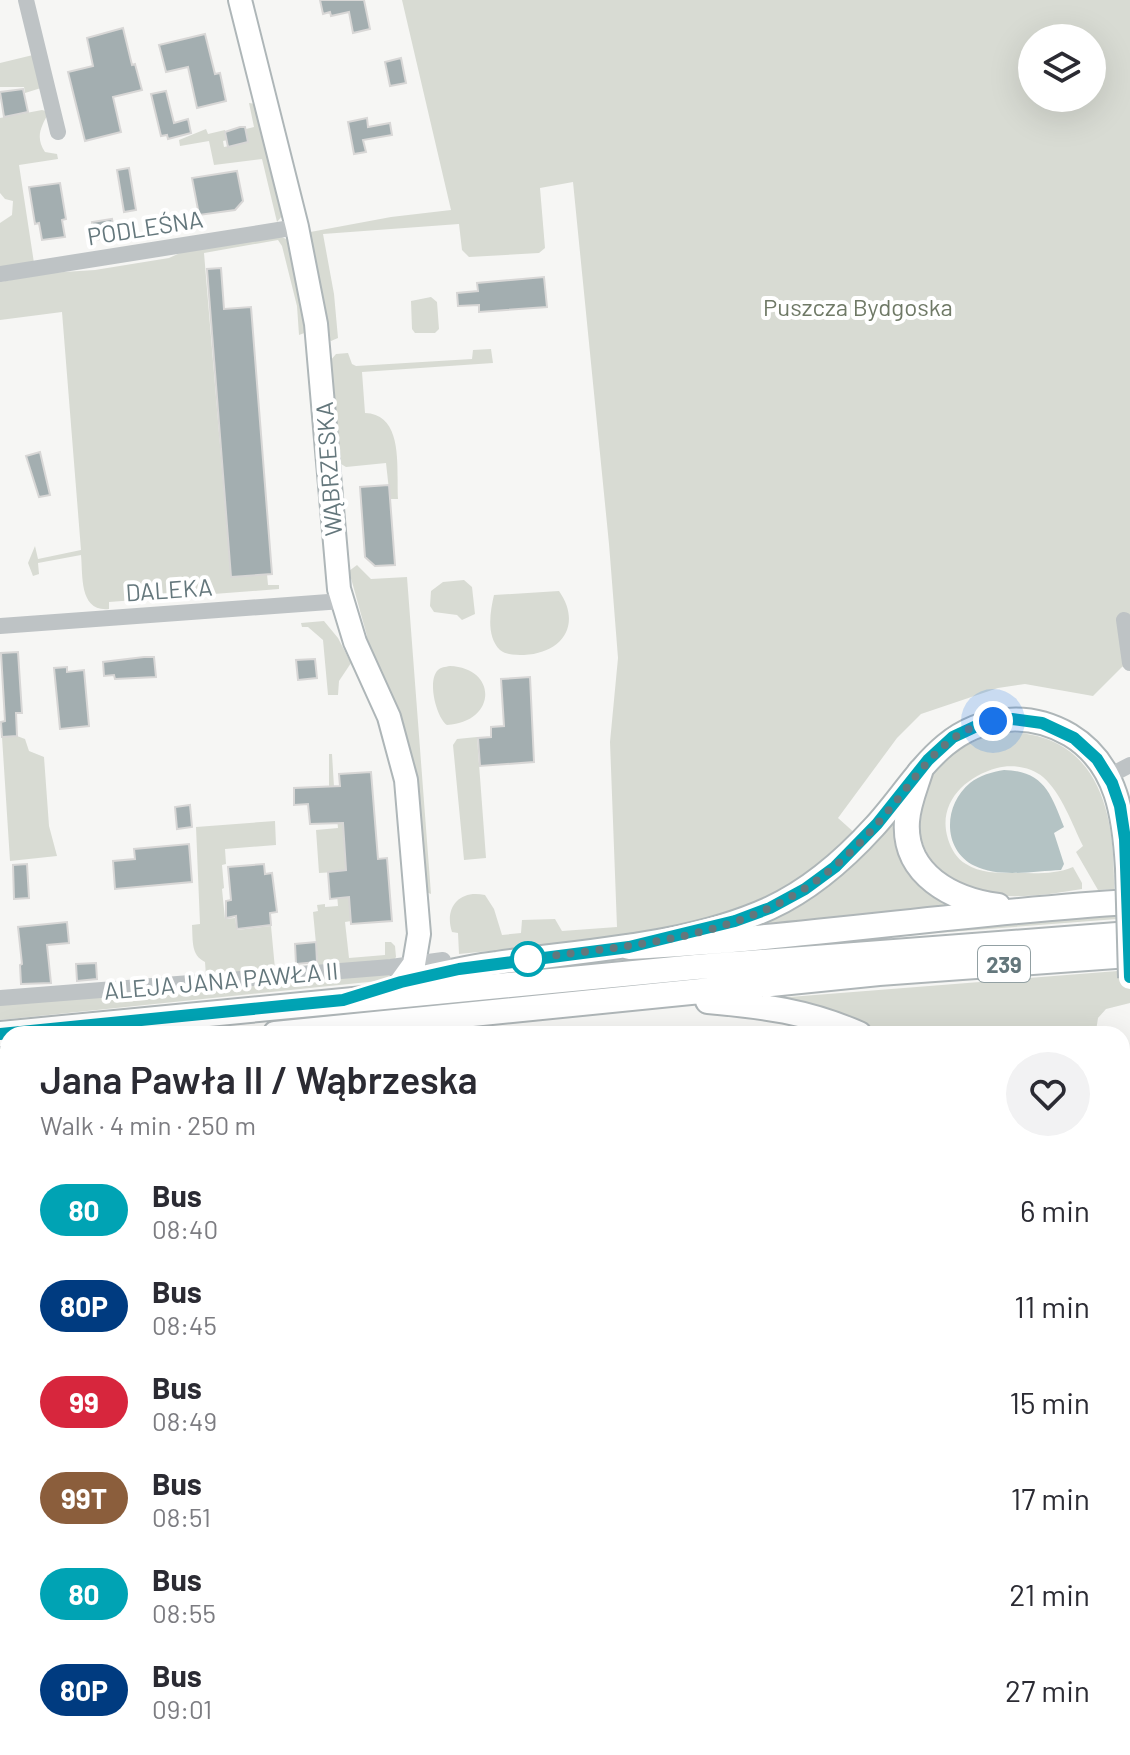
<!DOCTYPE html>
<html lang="en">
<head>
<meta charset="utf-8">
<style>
  :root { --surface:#fff; --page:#f2f2f3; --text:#2b2b33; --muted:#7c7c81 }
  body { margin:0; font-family:Barlow,sans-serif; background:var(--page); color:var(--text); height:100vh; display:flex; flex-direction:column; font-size:30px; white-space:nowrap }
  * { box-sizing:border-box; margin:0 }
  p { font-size:26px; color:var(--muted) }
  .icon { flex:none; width:44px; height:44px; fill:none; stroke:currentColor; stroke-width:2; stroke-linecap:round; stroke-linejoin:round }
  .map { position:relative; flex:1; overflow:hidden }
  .side { position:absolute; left:0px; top:1026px; width:1130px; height:730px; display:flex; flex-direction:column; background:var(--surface); border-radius:24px 24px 0 0; box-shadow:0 8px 32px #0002 }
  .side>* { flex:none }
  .badge { padding:0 16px; border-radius:26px; font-size:28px; line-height:52px }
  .fabs { position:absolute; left:1018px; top:24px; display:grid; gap:16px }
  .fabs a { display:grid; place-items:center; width:88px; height:88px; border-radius:50%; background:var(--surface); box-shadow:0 8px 32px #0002; font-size:40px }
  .you { position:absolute; width:40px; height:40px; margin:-20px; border:6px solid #fff; border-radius:50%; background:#1a73e8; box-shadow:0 0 0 12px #1a73e833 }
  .map>.badge { position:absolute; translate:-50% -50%; box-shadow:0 0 0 4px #fff }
  .round { display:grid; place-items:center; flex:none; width:84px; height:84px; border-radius:42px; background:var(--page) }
  .summary { display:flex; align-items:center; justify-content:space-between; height:136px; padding:0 40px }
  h1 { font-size:38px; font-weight:600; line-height:60px }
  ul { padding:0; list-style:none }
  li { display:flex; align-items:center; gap:24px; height:96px; padding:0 40px }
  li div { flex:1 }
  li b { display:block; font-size:30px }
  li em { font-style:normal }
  li .badge { min-width:88px; font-weight:700; text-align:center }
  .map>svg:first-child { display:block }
  .green { fill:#d8dbd3; fill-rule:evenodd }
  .water { fill:#b4c3c4 }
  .building { fill:#a3aeb0; stroke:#d8d7d6; stroke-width:2 }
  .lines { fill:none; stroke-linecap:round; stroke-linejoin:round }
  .secondary-casing { stroke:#aeb6b8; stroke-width:26 }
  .primary-casing { stroke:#afb6b8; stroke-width:28 }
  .street { stroke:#bec3c5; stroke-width:16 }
  .secondary { stroke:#fff; stroke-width:22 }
  .primary { stroke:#fff; stroke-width:24 }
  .secondary-bridge-casing { stroke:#aeb6b8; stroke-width:26; stroke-linecap:butt }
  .secondary-bridge { stroke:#fff; stroke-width:22 }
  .line-casing { stroke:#fff; stroke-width:18 }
  .line { stroke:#00a3b4; stroke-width:12 }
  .walk { stroke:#64777c; stroke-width:8; stroke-dasharray:0 14.4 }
  .stop-dot { fill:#fff; stroke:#00a3b4; stroke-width:4 }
  .labels { text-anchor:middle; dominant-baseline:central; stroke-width:8; stroke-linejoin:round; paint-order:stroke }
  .shield { fill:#fff; stroke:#92a0a3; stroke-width:2 }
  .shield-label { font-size:22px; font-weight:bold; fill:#64777c }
  .street-label { font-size:24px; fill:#64777c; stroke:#fff }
  .park-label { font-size:24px; fill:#6f7966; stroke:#fff }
</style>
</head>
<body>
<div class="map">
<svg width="1130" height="1755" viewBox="0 0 1130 1755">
  <rect width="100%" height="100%" fill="#f6f6f4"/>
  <!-- green -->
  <path class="green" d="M402,0H1130V663L1122,667L1093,696L1025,684L998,688L921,714L897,738L838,818L857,835C831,859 800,884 768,900C683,940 553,944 459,954L458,933L452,932C444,908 459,889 485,895L494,909L502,935L521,933L522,920L555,919L562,931L617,927L610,742L618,658L609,544L573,182L540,188L545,248L539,253L469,257L462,250L459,224L323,234L334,294L338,338L331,341L325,336L305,233L391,217L451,210ZM1032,38H1092V98H1032Z
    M33,55L41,88L25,93L24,87H0V63Z
    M249,103L256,104L283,215L277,222L262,159L214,165L209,141L180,146L179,140L206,129L208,134L225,130L227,140L223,141L224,147L248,142L246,129L254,127Z
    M42,110L49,112C41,127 35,137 45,152L57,154L58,159L19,165L34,263L0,268V223L12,215L13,201L5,199L0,193V118Z
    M282,237L290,241L307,332L299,335L297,306L282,246L278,240L204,253L231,577L267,574L268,585H279V589L109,602V609C79,612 83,576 81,555L38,563L39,574L33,576L28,563L35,546L38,559L81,550L62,312L0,320V282L48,273L95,270L169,258L189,249Z
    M431,297L437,302L439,329L435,333H415L412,329L411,301Z
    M491,349L493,363L362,372L365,413C405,414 396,471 398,499H390L386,463L346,467L341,464L330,361L336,354L348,353L352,364L356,366L472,359L473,350Z
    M357,565L371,579L407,577L431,894L426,892L364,638L367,636L349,571Z
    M464,580L472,587L475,614L462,620L457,615L434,612L430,606L431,591L443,582Z
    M559,591C582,624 563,653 524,655C516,655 506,655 500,650C486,636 490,612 494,595Z
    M324,621L338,638L351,663L339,681L338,695H328L323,640L308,627H302L301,623Z
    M450,666C498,668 497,722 447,725C436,717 427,680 438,670C441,667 445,667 450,666Z
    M1004,732C1099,733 1115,811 1114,889L1098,890L1076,852L1083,846C1072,824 1062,794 1043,777C1031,767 1012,764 997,768C964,777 937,804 948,839C951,849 957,859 966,864C980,873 997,873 1013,873C1033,873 1055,875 1073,867L1082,883V889C1041,896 993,903 955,883C940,876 930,861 924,846C901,788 951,742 1004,732Z
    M2,737L17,736L25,739L29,751L44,757L49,826L57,856L10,861Z
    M477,737L486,858L464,860L453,745L457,739Z
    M329,754H332L334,787H340L351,921L345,922L349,958L385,955V942H391L395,946L396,957L394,960L334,966L332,962L324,963L323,966L298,968L296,966L318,965L313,912L318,911L317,905L325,904V907L338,906L335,872L319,873L316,830L338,828L336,808L329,800Z
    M898,809L929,892L954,909L750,928Z
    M275,821L276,845L225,849L226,864L222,865L224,888L222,889L225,919L235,918L237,930L271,926L275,969L206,976L205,962C191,955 193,942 192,925L200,924L196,827Z
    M1130,912V918L858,939L478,974L470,972Z
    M1130,970V1003L1106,1009L1098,1018L1096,1031H1121V1034H883L853,1020L777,998Z
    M390,971L393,976L378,981L0,1020V1002Z
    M8,1124V1748H315L316,1755H0V1125Z
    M1122,1522L1128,1525L1130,1755H956L954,1748H1122Z
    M317,1748H531L538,1755H317Z"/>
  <!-- water -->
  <path class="water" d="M1004,770C1044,771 1051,794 1064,827L1054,833L1064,864L1061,870C1035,871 999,878 975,866C942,850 943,805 970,783C980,775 992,772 1004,770Z"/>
  <!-- building -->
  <path class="building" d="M320,0H364L370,29L353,33L349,12L331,16L330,12L323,14Z
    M123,28L132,65L135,64L142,90L113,97L121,132L85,141L68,72L93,66L87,38Z
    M205,34L215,74L220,73L226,101L197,108L188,67L166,72L159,45Z
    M401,58L406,83L390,86L385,62Z
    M23,89L28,112L4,117L0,92Z
    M166,91L174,123L188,119L191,133L168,139L167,135L161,136L151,94Z
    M367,118L368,127L390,123L392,135L363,140L366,152L354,154L348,122Z
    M240,127H245L248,142L228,147L225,132Z
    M129,168L136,210L124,212L117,170Z
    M237,171L243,201L235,210L199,215L192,178Z
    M60,183L66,219L62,220L65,237L42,240L39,223L35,224L29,187Z
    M112,219L115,236L95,240L92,222Z
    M221,268L224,309L251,307L272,574L231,577L207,269Z
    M544,277L547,307L479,312V305L458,306L457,293L478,291L477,283Z
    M40,452L50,495L39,497L26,456Z
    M389,485L395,565L375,566L365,557L360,487Z
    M18,652L22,713H16L17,736L2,737L1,722L5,721L1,653Z
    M144,657H154L156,677L115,679L114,675L104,676L103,662Z
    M315,659L317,678L298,680L296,660Z
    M67,667V672L84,670L89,726L60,729L54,668Z
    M530,677L534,762L480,766L478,738L491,737V727L504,726L501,679Z
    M371,772L378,859L387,858L392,921L351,924L349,897L330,899L328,872L346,870L343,823L310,824L308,804L294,805V788L340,786L339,774Z
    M190,805L192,827L177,829L175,807Z
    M189,844L192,882L115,889L113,861L135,859L134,849Z
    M27,864L29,898L14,899L13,865Z
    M264,864L265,874L272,873L277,912L270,913L271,925L237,929L236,916L226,918V901L231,900L228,867Z
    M67,922L69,943L47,945L51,983L21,984L20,965L22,964L18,927Z
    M316,942L317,962L296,964L295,944Z
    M96,963L97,979L77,981L76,964Z"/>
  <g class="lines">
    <!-- secondary casing -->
    <g class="secondary-casing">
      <path id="secondary" d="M240,0L297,227L316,324L339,589L355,642L389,717L406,780L419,934L414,964L401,982
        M401,982C433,975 464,967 497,963C585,950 687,946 770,908C811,889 844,860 874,827C914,784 940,725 1006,720C1028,718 1051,724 1070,735C1118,764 1124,818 1127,868"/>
    </g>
    <!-- primary casing -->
    <g class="primary-casing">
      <path id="primary" d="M920,772C915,788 908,804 907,821C903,875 953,900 998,906
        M629,947C797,939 963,912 1130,902
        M708,1001C763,1006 807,1011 859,1034
        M0,1034L696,967L1130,934
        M275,1034L879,973L1130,955
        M0,1061L8,1060
        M1122,1159L1130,1161"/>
    </g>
    <!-- street -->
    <path class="street" d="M26,0L58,132
      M0,274L297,227
      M1124,620L1130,663
      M0,626L342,601
      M1109,776L1130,765
      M0,998L391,967L443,960"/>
    <!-- secondary -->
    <use href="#secondary" class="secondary"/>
    <!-- primary -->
    <use href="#primary" class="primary"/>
    <!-- secondary-bridge casing -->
    <g class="secondary-bridge-casing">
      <path id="secondary-bridge" d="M1127,868L1130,978"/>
    </g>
    <!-- secondary-bridge -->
    <use href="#secondary-bridge" class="secondary-bridge"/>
  </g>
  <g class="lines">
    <!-- line casing -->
    <g class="line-casing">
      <path id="line" d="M0,1034L343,1000L401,982L459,969L629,947L735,921L770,908L805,889L835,867L877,824L928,760L953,737L983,723L1012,719L1042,723L1074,738L1097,759L1112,783L1120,806L1125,839L1130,977"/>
    </g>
    <!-- line -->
    <use href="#line" class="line"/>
    <!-- walk -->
    <path class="walk" d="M528,959C621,946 723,941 804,889C839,867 867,837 893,805C922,770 944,731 993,721"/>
  </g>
  <!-- markers -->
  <circle class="stop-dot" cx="528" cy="959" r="16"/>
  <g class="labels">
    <!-- shield labels -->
    <rect class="shield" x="978" y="946" width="52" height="36" rx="6"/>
    <g class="shield-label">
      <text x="1004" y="964">239</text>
    </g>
    <!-- street labels -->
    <g class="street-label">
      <text transform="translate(145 227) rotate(-9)">PODLEŚNA</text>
      <text transform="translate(328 469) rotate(-94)">WĄBRZESKA</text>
      <text transform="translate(169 589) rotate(-4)">DALEKA</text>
      <text transform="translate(221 980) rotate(-5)">ALEJA JANA PAWŁA II</text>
    </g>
    <!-- park labels -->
    <g class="park-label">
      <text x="858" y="306">Puszcza Bydgoska</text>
    </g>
  </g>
</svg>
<div class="fabs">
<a><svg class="icon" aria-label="layers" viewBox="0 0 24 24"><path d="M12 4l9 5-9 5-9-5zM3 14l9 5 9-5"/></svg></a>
</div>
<div class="you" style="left:993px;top:721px"></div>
<section class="side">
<div class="summary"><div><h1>Jana Pawła II / Wąbrzeska</h1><p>Walk · 4 min · 250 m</p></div><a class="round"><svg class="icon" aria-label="heart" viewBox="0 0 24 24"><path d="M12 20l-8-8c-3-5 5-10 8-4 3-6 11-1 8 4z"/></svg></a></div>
<ul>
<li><span class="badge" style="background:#00a3b4;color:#fff">80</span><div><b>Bus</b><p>08:40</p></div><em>6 min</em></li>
<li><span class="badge" style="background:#003b80;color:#fff">80P</span><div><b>Bus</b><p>08:45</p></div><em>11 min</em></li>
<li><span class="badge" style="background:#d7263d;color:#fff">99</span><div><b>Bus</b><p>08:49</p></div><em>15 min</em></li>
<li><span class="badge" style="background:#8b5e3c;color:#fff">99T</span><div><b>Bus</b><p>08:51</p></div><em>17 min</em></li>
<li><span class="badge" style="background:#00a3b4;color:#fff">80</span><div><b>Bus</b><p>08:55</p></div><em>21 min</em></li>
<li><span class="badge" style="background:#003b80;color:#fff">80P</span><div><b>Bus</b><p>09:01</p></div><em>27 min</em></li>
</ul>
</section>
</div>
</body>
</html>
